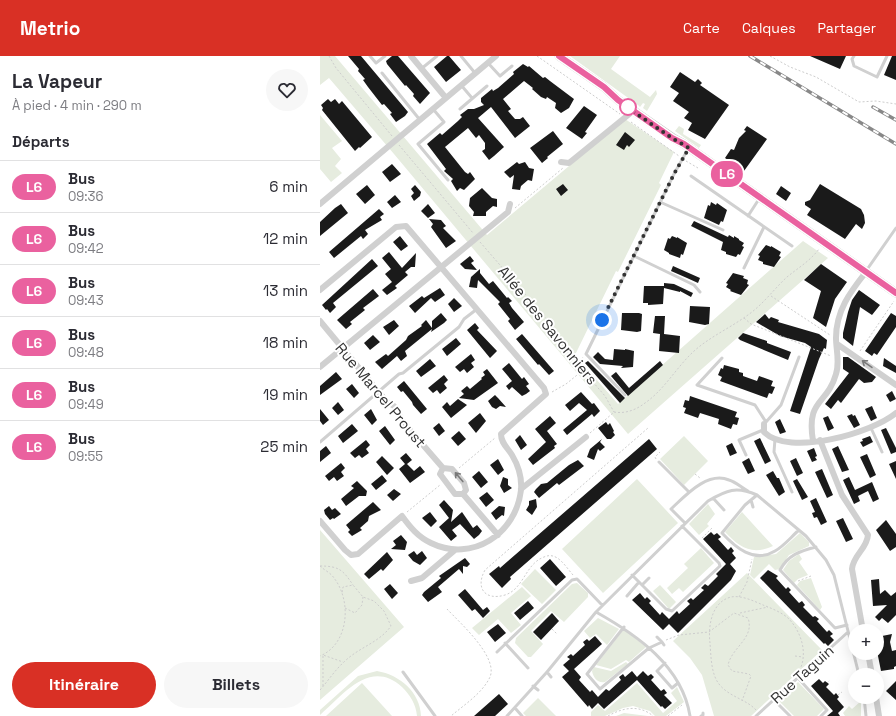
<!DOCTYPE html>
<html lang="fr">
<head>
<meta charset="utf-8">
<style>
  :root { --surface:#fff; --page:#f7f7f7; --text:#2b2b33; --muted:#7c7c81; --line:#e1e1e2; --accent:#d93025 }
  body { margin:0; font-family:"Space Grotesk",sans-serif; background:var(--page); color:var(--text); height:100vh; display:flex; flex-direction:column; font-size:15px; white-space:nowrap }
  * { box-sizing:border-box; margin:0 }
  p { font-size:13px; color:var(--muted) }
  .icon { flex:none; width:22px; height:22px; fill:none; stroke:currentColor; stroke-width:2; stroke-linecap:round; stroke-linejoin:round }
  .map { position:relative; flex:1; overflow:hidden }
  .drawer { display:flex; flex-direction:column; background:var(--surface); width:320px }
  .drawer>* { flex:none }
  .badge { padding:0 8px; border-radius:13px; font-size:14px; line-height:26px }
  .buttons { position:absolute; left:528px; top:568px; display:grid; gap:8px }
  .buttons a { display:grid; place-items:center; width:36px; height:36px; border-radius:50%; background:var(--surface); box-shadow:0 4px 16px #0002; font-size:20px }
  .you { position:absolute; width:20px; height:20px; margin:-10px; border:3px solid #fff; border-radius:50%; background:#1a73e8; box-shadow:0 0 0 6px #1a73e833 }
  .map>.badge { position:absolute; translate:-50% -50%; box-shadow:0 0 0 2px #fff }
  h2 { padding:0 12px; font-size:15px; line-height:36px }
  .round { display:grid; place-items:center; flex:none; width:42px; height:42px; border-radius:21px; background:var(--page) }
  .summary { display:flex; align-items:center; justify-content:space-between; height:68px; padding:0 12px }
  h1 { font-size:19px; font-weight:700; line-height:30px }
  .action { display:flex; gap:8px; margin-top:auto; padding:8px 12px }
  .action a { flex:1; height:46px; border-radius:24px; background:var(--accent); color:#fff; font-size:16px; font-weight:700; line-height:46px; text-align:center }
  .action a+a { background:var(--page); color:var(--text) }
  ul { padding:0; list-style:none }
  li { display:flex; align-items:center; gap:12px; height:52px; padding:0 12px; border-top:1px solid var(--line) }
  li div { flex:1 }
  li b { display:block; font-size:15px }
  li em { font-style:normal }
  li .badge { min-width:44px; font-weight:700; text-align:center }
  header { display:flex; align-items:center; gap:24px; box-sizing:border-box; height:56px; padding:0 20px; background:var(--accent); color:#fff }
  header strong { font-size:19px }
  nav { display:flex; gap:22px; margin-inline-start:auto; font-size:14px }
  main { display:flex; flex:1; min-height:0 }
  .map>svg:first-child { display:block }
  .green { fill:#e6ecdf }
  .building { fill:#1a1a1a }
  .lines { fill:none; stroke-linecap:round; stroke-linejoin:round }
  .path { stroke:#cdcdcd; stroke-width:1; stroke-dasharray:2 2; stroke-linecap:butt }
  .lane { stroke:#d0d0d0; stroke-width:3 }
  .street { stroke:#d0d0d0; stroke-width:6 }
  .secondary { stroke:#bdbdbd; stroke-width:9 }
  .rail-casing { stroke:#888; stroke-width:3.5 }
  .rail { stroke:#fff; stroke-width:2; stroke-dasharray:6; stroke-linecap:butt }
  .oneway { stroke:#7a7a7a }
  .line-casing { stroke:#fff; stroke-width:9 }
  .line { stroke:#ea619f; stroke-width:6 }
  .walk { stroke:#333; stroke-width:4; stroke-dasharray:0 7.2 }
  .stop-dot { fill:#fff; stroke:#ea619f; stroke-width:2 }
  .labels { text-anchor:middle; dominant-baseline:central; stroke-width:4; stroke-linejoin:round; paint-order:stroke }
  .street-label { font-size:15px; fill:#333; stroke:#fff }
</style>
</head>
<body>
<header>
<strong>Metrio</strong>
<nav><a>Carte</a><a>Calques</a><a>Partager</a></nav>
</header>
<main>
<section class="drawer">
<div class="summary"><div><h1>La Vapeur</h1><p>À pied · 4 min · 290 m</p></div><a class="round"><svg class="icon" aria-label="heart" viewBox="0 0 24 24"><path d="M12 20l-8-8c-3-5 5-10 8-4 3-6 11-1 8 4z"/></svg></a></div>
<h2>Départs</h2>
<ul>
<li><span class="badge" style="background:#ea619f;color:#fff">L6</span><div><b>Bus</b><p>09:36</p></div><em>6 min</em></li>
<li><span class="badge" style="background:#ea619f;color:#fff">L6</span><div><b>Bus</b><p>09:42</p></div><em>12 min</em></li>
<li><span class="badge" style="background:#ea619f;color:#fff">L6</span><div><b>Bus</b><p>09:43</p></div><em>13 min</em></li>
<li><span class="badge" style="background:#ea619f;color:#fff">L6</span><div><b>Bus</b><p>09:48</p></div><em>18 min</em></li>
<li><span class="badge" style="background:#ea619f;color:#fff">L6</span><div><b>Bus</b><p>09:49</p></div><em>19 min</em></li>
<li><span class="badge" style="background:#ea619f;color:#fff">L6</span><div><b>Bus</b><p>09:55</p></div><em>25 min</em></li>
</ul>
<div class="action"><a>Itinéraire</a><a>Billets</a></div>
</section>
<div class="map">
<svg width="576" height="660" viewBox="0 0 576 660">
  <rect width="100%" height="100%" fill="#fff"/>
  <!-- green -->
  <path class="green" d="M0,0H15L167,179L305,63L354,96L339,127L341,129L298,216L296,215L255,299L298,348L483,185L508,202L308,378L74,98L9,22L0,29Z
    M250,0H300L291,13L330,41L336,34L337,38L327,55L323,52L325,48L323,47L320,51L318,49Z
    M0,59L22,85L12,92L21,103L15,110L22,117L11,126L0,113Z
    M359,70L364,73L363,78L381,89L379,92L355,75Z
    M364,380L388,405L364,429L340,403Z
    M317,423L358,467L283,537L242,493Z
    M388,448L395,458L387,468L389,470L379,479L369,468Z
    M422,456L453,490C432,500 419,491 405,476Z
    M0,474L84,571L0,644Z
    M480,477L489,486V490L469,499L460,513L455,514L449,508L434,523L430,519L434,501L456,498Z
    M381,492L394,507L363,536L359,532L352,538L347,532L368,512L364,508Z
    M479,498L482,503L479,506L488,519L478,523L474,527L463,514L469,505Z
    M215,513L236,534L222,548L201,528Z
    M427,517L502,594L431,660H394L382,619L370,602L353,585Z
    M491,522L502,551L500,554L477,529L480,525Z
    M257,527L268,537V541L244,566L231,555L211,575L223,588L211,601H208L195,587L196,582L252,528Z
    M340,529L356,546L349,553L333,535Z
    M202,531L211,540L191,557L201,569L191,577L178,563L159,579L152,572Z
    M278,562L299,573L287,589L276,578L270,582L264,575Z
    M304,573L326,591L309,606L306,604L291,613L276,609Z
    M306,606L308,608L285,626C278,628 273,621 272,615L274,611L291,615Z
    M57,615C80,619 100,636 101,660H97C96,648 90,639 82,631C50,602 23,639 0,659V654L38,620Z
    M478,626L504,653L497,660H474L459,645Z
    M42,627L72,660H6Z
    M317,627L343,657L357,645L351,637L357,631L364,646L346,660H335L330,655L313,650L303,652L285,660H271V656L278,649L285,655Z
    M218,642L236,660H206L203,657Z
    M541,645V660H525L523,657L529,650L532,653Z
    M304,657L328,660H296Z"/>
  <!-- building -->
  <path class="building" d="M28,0H41L88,56L85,60L76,66L70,58L72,57L64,48L62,49L48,31L43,24L45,23L38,15L39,13Z
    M72,0H78L110,37L100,48L93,40L94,38L86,29L85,30L67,8L66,5Z
    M127,0H129L141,14L126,26L114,11Z
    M490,0H526L520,13Z
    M572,0H576V24L564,19Z
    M203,8L208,11L209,10L223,22L225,21L230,25L254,43L249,52L241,57L235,52L236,47L227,41L226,43L221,41L212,33L213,32L204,25L183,43L191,53L188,55L195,63H200L203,61L210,70L195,82L171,51L158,62L184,91L174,100L169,104L162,95L165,93V87L159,79L156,82L148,72L125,91L145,116L148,118L150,116L155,123L144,134L140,132L137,135L131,125L133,123L124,115L126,113L107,88L120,77L122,79L138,65L142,61L140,59L148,53H154L164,49L161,46V42L172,33L173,35L178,32L194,18L193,16Z
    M360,16L375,26L378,23L382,27L380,29L409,49L385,83L368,74L372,67L364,62L369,56L353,45L359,37L350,31Z
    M8,43L11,46L15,43L19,48L22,45L52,81L40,92L39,91L35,95L2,54L3,52L1,49Z
    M264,50L277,59L265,76L267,77L262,83L246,72Z
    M427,70L447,83L424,115L405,102L411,93L414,94L419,82L426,75L424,74Z
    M233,75L243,88L227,101L228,102L222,107L210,92Z
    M305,76L315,84L309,91L307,89L304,94L296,89Z
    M197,106L199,108L205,106L209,112L214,113L212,125L208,124L201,130L200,134L192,133L194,119L190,122L184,116Z
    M72,108L81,118L70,126L62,116Z
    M243,128L248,134L241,140L236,133Z
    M500,128L541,153L544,159L545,167L542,173L536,168L525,183L487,159L491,153L485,149V146L490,144Z
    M47,129L55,139L45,148L36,138Z
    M95,129L101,136L100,140L94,145L91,140L94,137L91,133Z
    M461,130L471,137L466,145L456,138Z
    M162,132L172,142L177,143V151L173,150L166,156V160H153L154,156L149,150L150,142Z
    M75,139L81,146L72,152L67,146Z
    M391,146L396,149L397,147L407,154L403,166L401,165L399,169L384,162L388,149L390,150Z
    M21,148L28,157L0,180V166L15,152Z
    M108,148L115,157L108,162L101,155Z
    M59,153L64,158L60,161L62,164L45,174L48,178L43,183L41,180L14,202L9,196Z
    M109,163L121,164L126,170L123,172L136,185L126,192L111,171L113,168Z
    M374,165L408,181L409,179L414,182V180L419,183V184L424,187L422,190L424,191L420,199L418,198L416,201L406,198V196L401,194L403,186L371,170Z
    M80,180L88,190L81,195L73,186Z
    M352,180L357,182V181L367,187L363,199L361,198L360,202L349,198V197L344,194L348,182L350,183Z
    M446,189L451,191V190L461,196L459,200L461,201L454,211L443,208V206L438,204L440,200L438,199Z
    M69,196L82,212L96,197L95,211H91L85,216L88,219L75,230L77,232L67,239L62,234L72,226L65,218L71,213L62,202Z
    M150,200L154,205L151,207L157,214L145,213L140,208Z
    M52,203L58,210L13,247L16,251L10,257L7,253L6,254L2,249Z
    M501,208L527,226L515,243L506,271L493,262L501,235L484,224Z
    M353,210L380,222L378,227L367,222L368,220L367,222L351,215Z
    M160,213V217L169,228L173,225L187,242L188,241L192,245L189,247L192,252L204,266L195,274L188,265L190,263L178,248L180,246L158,224L157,232L149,231L151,221Z
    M413,217L424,220L423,222L428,224L427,228L429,229L421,239L410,235L411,234L406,231L408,228L406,227Z
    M344,227L354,228L373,237L371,241L360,235V236L344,232L343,248L328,249V247H323L324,230H344Z
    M120,232L125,239L115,246L111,242L95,257L89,250L102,240L104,242Z
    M53,233L59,240L43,252L45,254L30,266L32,268L26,273L17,264Z
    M539,234L560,249L552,259L540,251L533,290L523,282V277L528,256L532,244Z
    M134,242L142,250L134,256L128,248Z
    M370,250L390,251L389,268L385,269L369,266Z
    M121,257L127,264L124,267L111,276L112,273L85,295L87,300L81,305L77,300L62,313L55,306L66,298L68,300L86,284L88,280L102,270L101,269L106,264L112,272V265Z
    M302,257H319L322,258L321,275L317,276L301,274Z
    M571,257L576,260V271L557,299L554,297L552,300L545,295Z
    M445,258L449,263L451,261L459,264L458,266L499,278L507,284L506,293L504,292L499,303L480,358L470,355L491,291L485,287L460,280L436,266Z
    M335,260H345L344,278L360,280L359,297L339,295L340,278L333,277Z
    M74,264L79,270L69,279L63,271Z
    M155,267L159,272L157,274L177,295L170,302L147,274Z
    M423,277L447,285V287L471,296L468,304L420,284L418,282Z
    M202,278L234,315L229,319L219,308L218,309L196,283Z
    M53,279L60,286L50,294L44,287Z
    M136,282L141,288L127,300L122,293Z
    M294,293L305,294V293L314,295L313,311L301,312L303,310L280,308L273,301L278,296L285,303L293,304Z
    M151,298L155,304L151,307L154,311L147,317L144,313L140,316L135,311Z
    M523,301H528L556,321L552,326L544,327L539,323L521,347L518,344L511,353L505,348L529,317L523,313Z
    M564,302L576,310V317L563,310Z
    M110,303L116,310L101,321L96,315Z
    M268,305L305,342L300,347L265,307Z
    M340,305L343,309L308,340L291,320L296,316L309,332Z
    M189,307L202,323L204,321L209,328L206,330L210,335L206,338L202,340L192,331L189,334L186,330L192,325L182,313Z
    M404,309L419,313V316L423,317V320L437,325L439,320L453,325L451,330L455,331L452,338L449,337L447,342L400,325L402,321L398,319L401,312L403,313Z
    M167,313L178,327L154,344L139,342L144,338L141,335L147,330L150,333L162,323L161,322L165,319L163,316Z
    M16,316L22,323L0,339V330Z
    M124,319L128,324L124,328L127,332L120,338L117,334L113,337L108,332Z
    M84,325L107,353L101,358L93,349L92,346L83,335L81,336L77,331Z
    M32,328L39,337L34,342L26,333Z
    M572,335L576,343L570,346L566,339Z
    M261,336L272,348L274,347L280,355L274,361L272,358L247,379L243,374L267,354L259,347L250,355L245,349Z
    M175,339L178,342L186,351L180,350L176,353L172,351L168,345Z
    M370,340L417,356L415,361L419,362L417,369L413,368L411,373L398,368L399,363L380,357L378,362L364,357L366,352L363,351L365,344L369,345Z
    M138,343L147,349L131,362L122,351L127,346L130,350Z
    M18,346L24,354L18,359L12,352Z
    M552,350L557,362L551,365L545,353Z
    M0,353L9,364L3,369L0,365Z
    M51,353L57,364L52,369L44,359Z
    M160,357L166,365L156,377L148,367Z
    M532,358L533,360L535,359L540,369L534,372L527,360Z
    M230,360L236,367L227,375L237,388L234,390L235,392L213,409L208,403L226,386L215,373Z
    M508,360L514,372L508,375L503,362Z
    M460,363L466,376L460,378L455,366Z
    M286,366L288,369L290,367L294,375L293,376L295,379L291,383H287L278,372Z
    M119,367L125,375L119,380L113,372Z
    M32,368L38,375L23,387L18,380Z
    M65,370L75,384L70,389L59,375Z
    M566,372L576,392V396L571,398L561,374Z
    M139,375L146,383L138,390L131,382Z
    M200,379L207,389L201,394L195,384Z
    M550,380L553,386L543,391L540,386L543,385L542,383Z
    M440,382L451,405L445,408L434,385Z
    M282,383L280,386L285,391L280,395L278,393L274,404L267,401L270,393Z
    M329,383L337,393L190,521L191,523L182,532L169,518L179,510L180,512Z
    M46,384L50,389L46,393L49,397L42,402L39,399L35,402L30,397Z
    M412,387L417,397L410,400L406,390Z
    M6,390L11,397L0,406V395Z
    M518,390L529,414L522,416L512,393Z
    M494,392L497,400L495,401L497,404L492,406L487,395Z
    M86,397L92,404L87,408L94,415L100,410L105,416L90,427L79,413L85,408L80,402Z
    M547,398L556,419L550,422L540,401Z
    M62,400L74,412L67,419L56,406Z
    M429,402L435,415L428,418L422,406Z
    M476,402L483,417L477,420L470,405Z
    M178,403L184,414L178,419L170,409Z
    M258,404L264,410L239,429L237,427L219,442L214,436L216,433L221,428L227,427L249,409Z
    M576,405V423L569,408Z
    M21,407L25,412L21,416L24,420L17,425L14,421L9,425L5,420Z
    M502,413L513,439L507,442L495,416Z
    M159,415L168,426L161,432L152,421Z
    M453,415L457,422H459L465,436L459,440L446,419Z
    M62,419L67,425L56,434L51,428Z
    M183,421L188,423V429L192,432L184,437L180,430Z
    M529,421L535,434L552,426L559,443L553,446L548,435L538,440L540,445L534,448L523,424Z
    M477,423L488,441L482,444L473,425Z
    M37,425L47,435L46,440H39L26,450L21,443L34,432L31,430Z
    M74,433L81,438L73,445L67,439Z
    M167,436L174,444L166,451L159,442Z
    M496,442L507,466L501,469L497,461L494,462L492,457L495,456L490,445Z
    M216,443L217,451L212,459L206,454L209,449V445Z
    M124,444L133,454L131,466L142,456L153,472L157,469L162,475L159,479L154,483L140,468L132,474L137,480L131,485L119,471L129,462L119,449Z
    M53,446L61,454L49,460L48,465L40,472L42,474L32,480L28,476L30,474L26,469Z
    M9,450L12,454L15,452L21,458L14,463L13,462L10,464L5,458L4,454Z
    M179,450L185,451L184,460L182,459L176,464L171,457Z
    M110,456L117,465L111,471L102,462Z
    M523,462L533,483L526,486L516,465Z
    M566,464L576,478V491L570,495L556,474Z
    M391,476L394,479L397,477L401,481L398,483L408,494L411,491L414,495L412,497L416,502L410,508L416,515L411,524L358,577L349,568L343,574L312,544L320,537L325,543L327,541L331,545L329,547L340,559L342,556L349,563L357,555L359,558L370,548L367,545L371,542L373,544L384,534L381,532L385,528L388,530L398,520L396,518L406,508L383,483Z
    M81,479L87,486L85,494L71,493L76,489L73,485Z
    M94,495L97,499L102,495L107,502L100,509L93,505L88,499Z
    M67,496L73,504L63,515L61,513L49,523L44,518Z
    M145,502L150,508L147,511L143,510V518L139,513L118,531L122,536L108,546L102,539L104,536L121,522L119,520Z
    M230,503L246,521L236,530L220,512Z
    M448,514L458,520L456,522L466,533L468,531L471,534L469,536L479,547L482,545L485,549L483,551L493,561L495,560L499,563L497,565L507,576L509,574L513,578L510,580L514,584L508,590L505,587L504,588L440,522Z
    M559,523L560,538L565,534L571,540L576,536V559L568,567L562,562L559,565L555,561L567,549L553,550L551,524Z
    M70,528L78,537L72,543L64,533Z
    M145,533L163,554L167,551L170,555L163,562L155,553L152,555L138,539Z
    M208,545L214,552L200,564L194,557Z
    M232,557L239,565L221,584L213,576Z
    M178,568L186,577L175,586L167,576Z
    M572,578L570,586L572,595L576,594V610L574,611V613L561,615L557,595V581Z
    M275,580L282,588L254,613L261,621L259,624L270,636L272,634L278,641L286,633L289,635L301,624L299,621L303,618L305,621L312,615L317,621L323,615L328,620L331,618L334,621L331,624L341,635L344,633L347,637L344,639L352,647L345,653L342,650L341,651L317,624L284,653L278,647L272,653L269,649L268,651L242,621L249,615L243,609L250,603L247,601L251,598L253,600L265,589L263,586L267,583L269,585Z
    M499,623L503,627L505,625L509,628L506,631L514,639L516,637L519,641L517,643L524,651L518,657L520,660H507L513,655L491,630Z
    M576,625V644L566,635Z
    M179,638L188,648L175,660H154Z"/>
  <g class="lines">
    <!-- path -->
    <path class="path" d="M9,0L16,12L72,80
      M217,0L300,58
      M450,0L470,11L496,21L539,46L556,45L576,48
      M311,66L359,100
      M79,89L153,177
      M366,105L378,112
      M195,152L243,112
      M160,186L232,269L248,297L285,340L294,356
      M451,240L510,279
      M424,262L431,268L511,300
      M540,295L574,245
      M258,308L263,301
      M232,336L246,328L262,315
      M294,356C305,358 316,354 325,347C344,334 356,312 373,296C388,282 408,273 425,261C442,250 453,234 467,221C478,212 490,205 499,193
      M270,377L293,357
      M336,403L335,401L340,396
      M139,412L175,382
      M375,418L380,422
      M87,456L120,429
      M382,482L393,471
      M0,510C4,514 11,517 14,522C32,545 29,588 0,600
      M0,510C19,510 23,514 33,529
      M253,519C245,510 237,495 224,501C205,508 204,533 185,539C165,545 155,532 165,514L328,372
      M478,525L491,520
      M419,541L427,526L432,503
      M25,552L35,557L42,549L43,541
      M127,553C140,567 181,603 169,623C161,638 144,649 131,660
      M420,557L448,551
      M232,573L237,578
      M346,584L359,579L389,576L414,557L428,562C435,582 412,591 408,609L412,615L429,618L431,620L422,645
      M475,600L483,601
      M507,627L510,624
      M3,630V599L23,606
      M0,634C8,625 15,614 24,606C39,591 59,587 71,570L64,555L54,545L43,541L33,529L23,531L22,537
      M518,639L522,636
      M436,654C426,643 409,641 399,628C391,618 391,600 390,587C388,571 391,546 411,541C421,539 434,545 443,549C451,552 463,557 469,563C481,576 487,595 481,611
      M288,660C302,652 319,648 333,660
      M348,660L362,649"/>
    <!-- lane -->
    <path class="lane" d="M50,0L56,7L65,0
      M141,0L155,17
      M534,0L532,3L534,10L557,21L567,0
      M168,7L180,20L192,10
      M101,13L117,0
      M62,17L100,64
      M141,29L152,42
      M113,53L124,66L98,88L128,124
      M140,53L167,30
      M371,120L472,190
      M340,146L403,174
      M428,160L439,143
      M314,200L374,229L380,236
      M424,212L444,171
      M546,215L576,172
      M402,302L377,329L435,349L446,366L444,368
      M305,339L266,298L354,118L368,93
      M446,366L461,349L479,301
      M551,372L562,396
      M455,383L454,396L472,436
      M0,386L79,318L83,317L139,271L144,263L157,253
      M426,399L419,384L443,374
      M339,406L369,436
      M437,439L425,449L402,477C415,491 434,508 455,495C464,490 471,481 479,474
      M393,442L404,454
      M431,444L433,451
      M365,467L351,453C365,440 387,415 409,424C416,426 422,432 428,435
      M496,491C480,495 468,499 460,514L515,572L527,569
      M312,519L346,553L352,555L400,510L399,507L362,470
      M322,529L329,522
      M307,540L319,526
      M276,556C317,579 362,610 370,660
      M304,571L267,618L280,633L329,592L342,586L344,589
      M337,581L342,586
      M185,587L208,612
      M177,596L252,524L257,523L282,549
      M345,607L337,615L352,632L358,627
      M83,616L115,660
      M227,616L231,621
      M478,622L507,654L501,660
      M213,630L218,634
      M544,641L546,660
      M454,644L470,660
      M195,652L202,660
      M187,660L227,616L276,556L388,445C407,434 416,430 437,439L486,480L506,504L514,519L539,619
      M381,660L383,659V657
      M436,660L528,576"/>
    <!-- street -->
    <path class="street" d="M91,0L126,42
      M241,106L249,107L313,55
      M0,148L176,0
      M0,234L76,171L86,170L224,332L226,338L181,378C181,387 187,391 192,399C198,409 202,422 201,434C196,478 152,507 111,487C98,481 90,471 82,460L38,498L31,499L25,494L0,465
      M0,265L67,346L74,350L84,367L123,412
      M517,288L576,329
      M0,311L188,156L190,148
      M444,368V376C469,401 552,377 576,357
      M500,384L522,439L548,479C547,493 533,499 532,513L543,575
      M493,385C486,342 507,350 516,318C520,306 516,294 516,282C516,255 530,236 546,216
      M123,412L132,413L144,427L146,434L143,438
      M123,412L120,418L135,438H143
      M201,433L266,381
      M143,438L178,479
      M91,525L102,522L135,494
      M548,597L552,619
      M556,641L559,660"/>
    <!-- secondary -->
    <path class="secondary" d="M239,0L284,31L298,44L353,82L364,88L576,237"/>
    <!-- rail casing -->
    <g class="rail-casing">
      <path id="rail" d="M430,0L576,88
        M553,51L576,64"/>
    </g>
    <!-- rail -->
    <use href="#rail" class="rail"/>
  </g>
  <!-- one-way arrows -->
  <defs><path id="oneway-shaft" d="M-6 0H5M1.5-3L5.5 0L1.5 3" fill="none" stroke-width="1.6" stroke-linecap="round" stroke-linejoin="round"/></defs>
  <g class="oneway">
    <use href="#oneway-shaft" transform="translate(547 308) rotate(-145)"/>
    <use href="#oneway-shaft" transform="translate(139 421) rotate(-130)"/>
  </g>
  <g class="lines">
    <!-- line casing -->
    <g class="line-casing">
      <path id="line" d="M239,0L284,31L298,44L352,82L364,88L576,237"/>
    </g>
    <!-- line -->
    <use href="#line" class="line"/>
    <!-- walk -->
    <path class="walk" d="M282,264L354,118L369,92L352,82L305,50L308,51"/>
  </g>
  <!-- markers -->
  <circle class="stop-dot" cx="308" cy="51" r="8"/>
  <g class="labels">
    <!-- street labels -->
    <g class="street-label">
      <text transform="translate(228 269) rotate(51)">Allée des Savonniers</text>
      <text transform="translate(61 339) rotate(50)">Rue Marcel Proust</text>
      <text transform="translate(482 618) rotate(-42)">Rue Taguin</text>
    </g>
  </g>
</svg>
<div class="buttons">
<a>+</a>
<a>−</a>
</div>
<div class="you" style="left:282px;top:264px"></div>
<b class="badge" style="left:407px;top:118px;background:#ea619f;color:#fff">L6</b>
</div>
</main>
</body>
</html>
